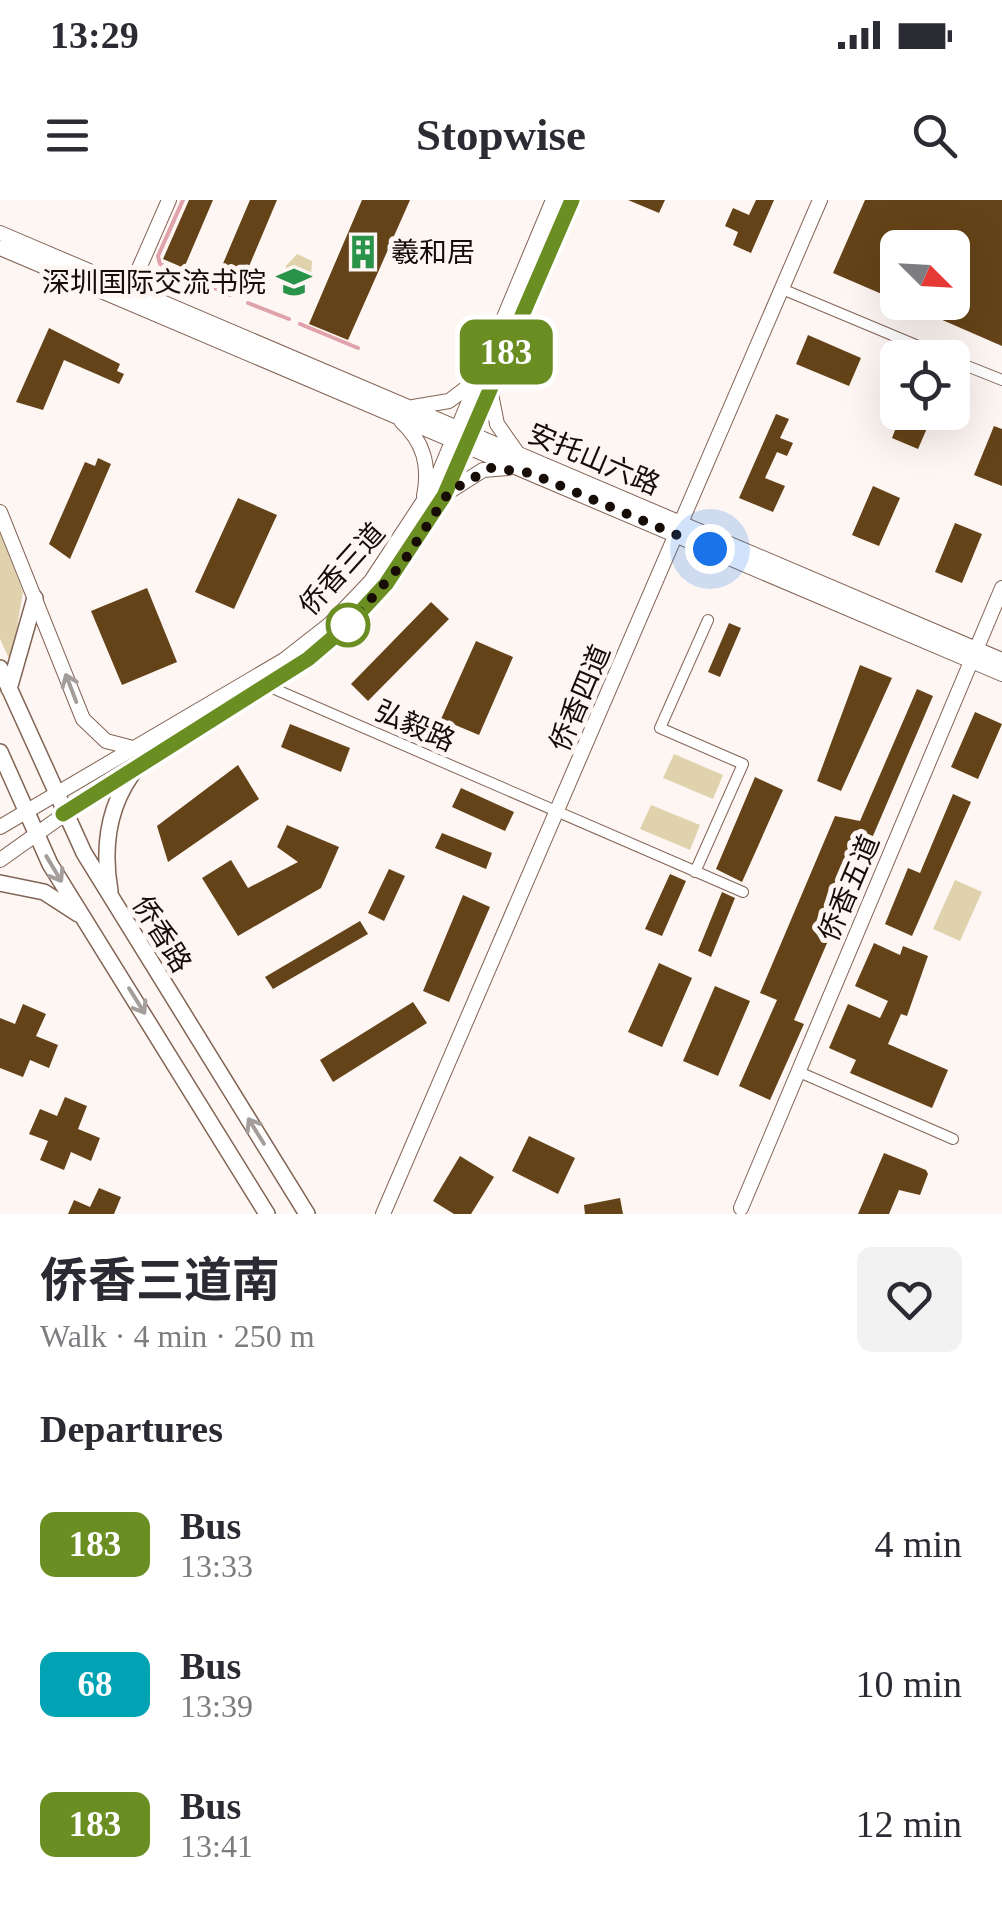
<!DOCTYPE html>
<html lang="en">
<head>
<meta charset="utf-8">
<style>
  :root { --surface:#fff; --page:#f2f2f3; --text:#2b2b33; --muted:#7c7c81 }
  body { margin:0; font-family:"Times New Roman","Noto Sans SC",serif; background:var(--page); color:var(--text); height:100vh; display:flex; flex-direction:column; font-size:38px; white-space:nowrap }
  * { box-sizing:border-box; margin:0 }
  p { font-size:32px; color:var(--muted) }
  .icon { flex:none; width:55px; height:55px; fill:none; stroke:currentColor; stroke-width:2; stroke-linecap:round; stroke-linejoin:round }
  .map { position:relative; height:1014px; overflow:hidden }
  .details { display:flex; flex-direction:column; background:var(--surface); flex:1 }
  .details>* { flex:none }
  .badge { padding:0 20px; border-radius:15px; font-size:35px; line-height:65px }
  .needle { width:65px; rotate:114deg }
  .controls { position:absolute; left:880px; top:30px; display:grid; gap:20px }
  .controls a { display:grid; place-items:center; width:90px; height:90px; border-radius:15px; background:var(--surface); box-shadow:0 10px 40px #0002; font-size:50px }
  .you { position:absolute; width:50px; height:50px; margin:-25px; border:8px solid #fff; border-radius:50%; background:#1a73e8; box-shadow:0 0 0 15px #1a73e833 }
  .map>.badge { position:absolute; translate:-50% -50%; box-shadow:0 0 0 5px #fff }
  h2 { padding:0 40px; font-size:38px; line-height:90px }
  .round { display:grid; place-items:center; flex:none; width:105px; height:105px; border-radius:15px; background:var(--page) }
  .head { display:flex; align-items:center; justify-content:space-between; height:170px; padding:0 40px }
  h1 { font-size:48px; font-weight:700; line-height:75px }
  ul { padding:0; list-style:none }
  li { display:flex; align-items:center; gap:30px; height:140px; padding:0 40px }
  li div { flex:1 }
  li b { display:block; font-size:38px }
  li em { font-style:normal }
  li .badge { min-width:110px; font-weight:700; text-align:center }
  .status { display:flex; justify-content:space-between; align-items:center; height:70px; padding:0 50px; background:var(--surface); direction:ltr }
  .status svg { height:28px; fill:currentColor }
  header { display:flex; justify-content:space-between; align-items:center; height:130px; padding:0 40px; background:var(--surface); font-size:45px; font-weight:700 }
  .map>svg:first-child { display:block }
  .green { fill:#e0d2ad }
  .lines { fill:none; stroke-linecap:round; stroke-linejoin:round }
  .stream { stroke:#e0a3ac; stroke-width:4 }
  .building { fill:#654318 }
  .street-casing { stroke:#826454; stroke-width:12 }
  .secondary-casing { stroke:#826454; stroke-width:16 }
  .primary-casing { stroke:#826454; stroke-width:18 }
  .street { stroke:#fff; stroke-width:10 }
  .secondary { stroke:#fff; stroke-width:14 }
  .primary { stroke:#fff; stroke-width:15 }
  .oneway { stroke:#a39e9c }
  .line-casing { stroke:#fff; stroke-width:22 }
  .line { stroke:#6b8e23; stroke-width:15 }
  .walk { stroke:#180c07; stroke-width:10; stroke-dasharray:0 18 }
  .stop-dot { fill:#fff; stroke:#6b8e23; stroke-width:5 }
  .labels { text-anchor:middle; dominant-baseline:central; stroke-width:10; stroke-linejoin:round; paint-order:stroke }
  .poi-label { font-size:28px; fill:#180c07; stroke:#fdf6f2; text-anchor:start }
  .street-label { font-size:28px; fill:#180c07; stroke:#fdf6f2 }
</style>
</head>
<body>
<div class="status"><b>13:29</b><svg viewBox="0 0 49 12"><path d="M0 12V9h3v3zM5 12V6h3v6zM10 12V3h3v9zM15 12V0h3v12zM26 1h20v11H26zM47 4h2v5h-2z"/></svg></div>
<header><svg class="icon" aria-label="menu" viewBox="0 0 24 24"><path d="M4 6h16M4 12h16M4 18h16"/></svg>Stopwise<svg class="icon" aria-label="search" viewBox="0 0 24 24"><circle cx="10" cy="10" r="6"/><path d="M15 15l6 6"/></svg></header>
<div class="map">
<svg width="1002" height="1014" viewBox="0 0 1002 1014">
  <rect width="100%" height="100%" fill="#fdf6f2"/>
  <!-- green -->
  <path class="green" d="M297,54L312,61L311,78L285,67Z
    M0,333L23,392L11,463L0,439Z
    M674,554L723,575L713,599L663,578Z
    M651,605L700,625L690,650L640,629Z
    M955,680L982,692L960,741L933,729Z"/>
  <g class="lines">
    <!-- stream -->
    <path class="stream" d="M183,0L158,56L160,64L230,95
      M248,103L289,119
      M300,124L358,148"/>
  </g>
  <!-- building -->
  <path class="building" d="M189,0H213L184,68L163,59Z
    M250,0H277L239,90L216,80Z
    M362,0H410L348,140L309,124Z
    M628,0H665L659,13Z
    M756,0H774L751,53L733,45L738,32L725,26L733,8L749,15Z
    M865,0H1002V146L901,102H952V48H898V101L833,73Z
    M49,128L120,164L117,171L124,174L119,184L64,160L43,210L16,202Z
    M808,135L861,158L849,186L796,164Z
    M902,212H934L918,249L892,238Z
    M776,214L789,219L780,238L793,243L787,256L777,252L765,278L785,286L773,312L739,298Z
    M994,226L1002,229V286L974,275Z
    M98,258L111,264L70,359L49,344L85,262L95,266Z
    M873,286L900,298L879,346L852,335Z
    M238,298L277,315L234,409L195,392Z
    M955,323L982,334L962,383L935,372Z
    M147,388L177,462L122,485L91,411Z
    M431,402L449,419L368,501L351,484Z
    M729,423L741,428L720,477L708,472Z
    M476,441L513,457L479,535L441,519Z
    M860,465L892,478L841,591L817,581Z
    M917,489L933,496L794,820L804,824L770,900L739,886L777,800L760,793L835,616L860,621Z
    M975,512L1002,524L978,579L951,567Z
    M290,524L350,548L341,572L281,547Z
    M238,565L259,599L168,662L157,626Z
    M755,577L783,590L742,682L716,669Z
    M461,588L514,612L505,631L452,607Z
    M953,594L971,602L912,736L885,724L908,668L920,673Z
    M287,625L339,647L321,688L238,736L202,678L231,660L248,688L298,662L277,647Z
    M442,633L492,653L486,669L435,648Z
    M389,669L405,676L384,721L368,713Z
    M670,674L686,681L662,736L645,729Z
    M722,692L735,698L711,757L698,751Z
    M463,695L490,707L449,802L423,791Z
    M360,721L368,734L273,789L265,777Z
    M874,743L900,755L903,746L928,756L907,816L901,814L888,844L948,870L932,908L850,873L856,860L829,848L848,804L880,818L888,801L855,786Z
    M659,763L692,778L662,847L628,832Z
    M715,786L750,801L718,876L683,861Z
    M413,802L427,823L333,882L320,860Z
    M23,804L46,814L36,836L58,845L49,868L30,860L23,877L0,868V818L15,824Z
    M65,897L87,906L78,929L100,938L91,961L71,952L64,970L40,960L48,941L29,934L40,909L57,916Z
    M529,936L575,958L558,994L512,971Z
    M884,953L926,970L928,974L920,995L899,990L889,1014H858Z
    M460,956L494,977L471,1014H454L433,1001Z
    M99,988L121,997L114,1014H68L74,1000L90,1007Z
    M620,998L623,1014H585L584,1005Z"/>
  <g class="lines">
    <!-- street casing -->
    <g class="street-casing">
      <path id="street" d="M782,89L947,158
        M952,160L1002,180
        M263,484L743,692
        M695,672L743,564L660,528L708,420
        M799,872L953,939"/>
    </g>
    <!-- secondary casing -->
    <g class="secondary-casing">
      <path id="secondary" d="M0,33L1002,460
        M0,48L1002,474
        M130,89L169,0
        M491,194L497,224L516,251
        M413,207L449,201L478,179
        M401,221C424,242 430,266 424,296
        M447,293L483,270L508,268
        M0,312L83,519L106,541L137,549
        M0,627L284,460L330,424L371,381L434,285L553,0
        M0,660L100,589L308,459L386,384L444,296L572,0
        M741,1008L1002,388
        M383,1014L820,0"/>
    </g>
    <!-- primary casing -->
    <g class="primary-casing">
      <path id="primary" d="M0,468L84,653L307,1014
        M9,489L35,398
        M0,552L50,664L267,1014
        M0,683L44,692L78,714
        M110,691C102,645 109,601 139,565"/>
    </g>
    <!-- street -->
    <use href="#street" class="street"/>
    <!-- secondary -->
    <use href="#secondary" class="secondary"/>
    <!-- primary -->
    <use href="#primary" class="primary"/>
  </g>
  <!-- one-way arrows -->
  <defs><path id="oneway-shaft" d="M-6 0H5M1.5-3L5.5 0L1.5 3" fill="none" stroke-width="1.6" stroke-linecap="round" stroke-linejoin="round" transform="scale(2.5)"/></defs>
  <g class="oneway">
    <use href="#oneway-shaft" transform="translate(71 488) rotate(-111)"/>
    <use href="#oneway-shaft" transform="translate(54 669) rotate(59)"/>
    <use href="#oneway-shaft" transform="translate(137 801) rotate(58)"/>
    <use href="#oneway-shaft" transform="translate(256 931) rotate(-122)"/>
  </g>
  <g class="lines">
    <!-- line casing -->
    <g class="line-casing">
      <path id="line" d="M63,614L308,459L349,424L386,384L444,296L572,0"/>
    </g>
    <!-- line -->
    <use href="#line" class="line"/>
    <!-- walk -->
    <path class="walk" d="M348,425L402,364L449,292L491,268L530,273L710,349"/>
  </g>
  <!-- icons -->
  <defs>
    <g id="building-bare" transform="scale(2.7)"><path d="M-4-6H4V6H1V3H-1V6H-4ZM-2.5-4.3h1.7v1.8h-1.7ZM.8-4.3h1.7v1.8H.8ZM-2.5-1h1.7V.8h-1.7ZM.8-1h1.7V.8H.8Z" fill="#2a934a" stroke="#fdf6f2" stroke-width="2.5" paint-order="stroke"/></g>
    <g id="school-bare" transform="scale(2.7)"><path d="M0-5L7-2L0 1L-7-2ZM-4 1L0 2.5L4 1V4Q0 6-4 4Z" fill="#2a934a" stroke="#fdf6f2" stroke-width="2.5" paint-order="stroke"/></g>
  </defs>
  <g fill-rule="evenodd">
    <use href="#building-bare" x="363" y="52"/>
    <use href="#school-bare" x="294" y="82"/>
  </g>
  <!-- markers -->
  <circle class="stop-dot" cx="348" cy="425" r="20"/>
  <g class="labels">
    <!-- poi labels -->
    <g class="poi-label">
      <text x="391" y="52">羲和居</text>
      <text x="266" y="82" text-anchor="end">深圳国际交流书院</text>
    </g>
    <!-- street labels -->
    <g class="street-label">
      <text transform="translate(594 259) rotate(23)">安托山六路</text>
      <text transform="translate(342 369) rotate(-48)">侨香三道</text>
      <text transform="translate(580 498) rotate(-67)">侨香四道</text>
      <text transform="translate(415 526) rotate(24)">弘毅路</text>
      <text transform="translate(849 688) rotate(-67)">侨香五道</text>
      <text transform="translate(162 734) rotate(58)">侨香路</text>
    </g>
  </g>
</svg>
<div class="controls">
<a><svg class="needle" viewBox="-14 -14 28 28"><path d="M0-13l5 13h-10z" fill="#e53935"/><path d="M0 13l5-13h-10z" fill="#7c7c81"/></svg></a>
<a><svg class="icon" aria-label="locate" viewBox="0 0 24 24"><circle cx="12" cy="12" r="6"/><path d="M12 2v4M12 18v4M2 12h4M18 12h4"/></svg></a>
</div>
<div class="you" style="left:710px;top:349px"></div>
<b class="badge" style="left:506px;top:152px;background:#6b8e23;color:#fff">183</b>
</div>
<section class="details">
<div class="head"><div><h1>侨香三道南</h1><p>Walk · 4 min · 250 m</p></div><a class="round"><svg class="icon" aria-label="heart" viewBox="0 0 24 24"><path d="M12 20l-8-8c-3-5 5-10 8-4 3-6 11-1 8 4z"/></svg></a></div>
<h2>Departures</h2>
<ul>
<li><span class="badge" style="background:#6b8e23;color:#fff">183</span><div><b>Bus</b><p>13:33</p></div><em>4 min</em></li>
<li><span class="badge" style="background:#00a3b4;color:#fff">68</span><div><b>Bus</b><p>13:39</p></div><em>10 min</em></li>
<li><span class="badge" style="background:#6b8e23;color:#fff">183</span><div><b>Bus</b><p>13:41</p></div><em>12 min</em></li>
</ul>
</section>
</body>
</html>
